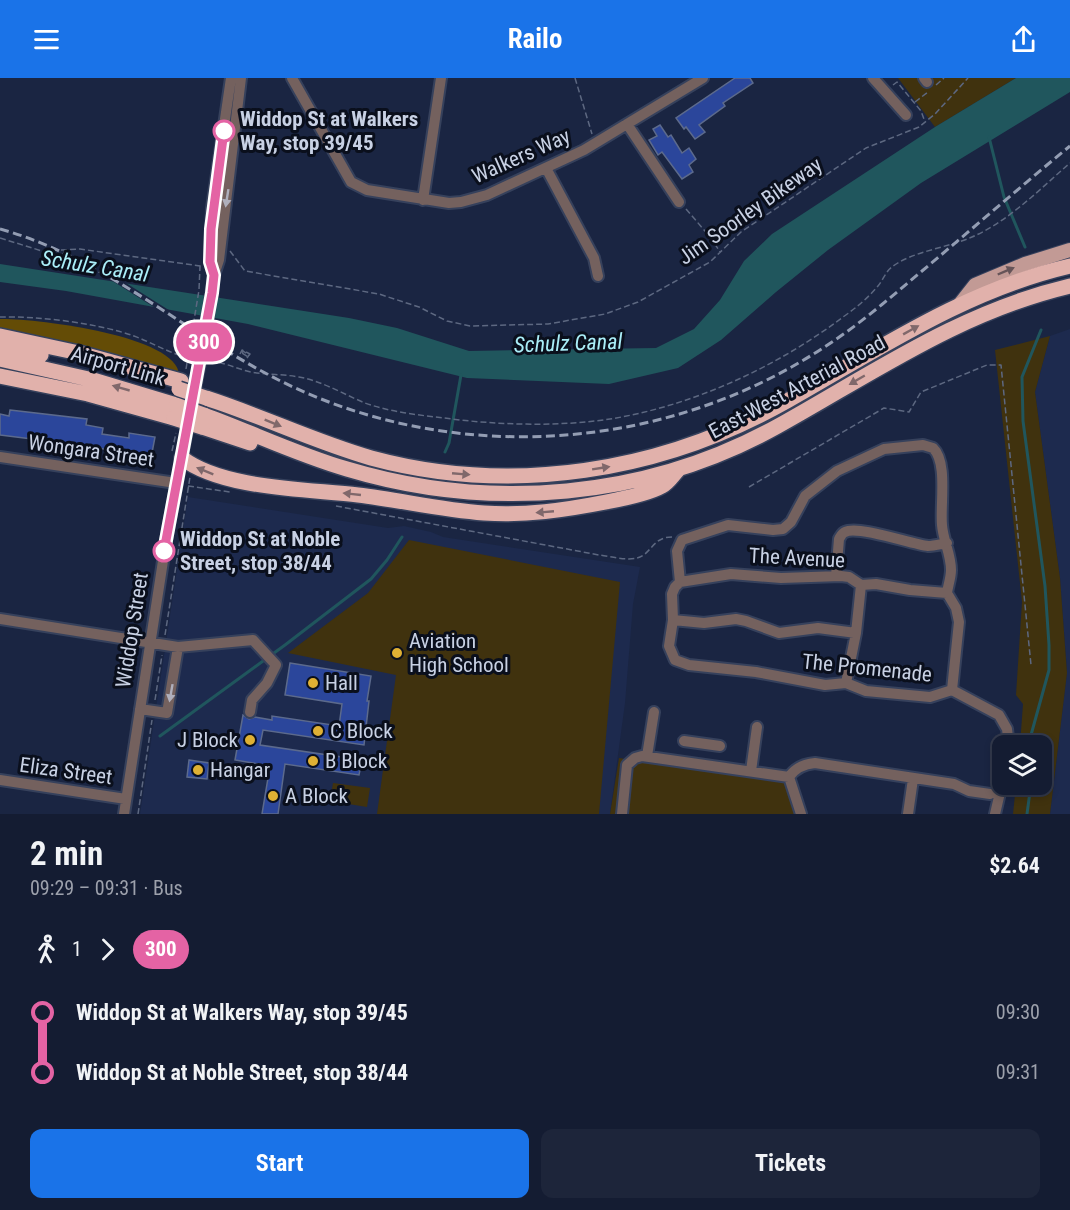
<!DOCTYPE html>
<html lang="en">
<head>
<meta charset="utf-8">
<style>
  :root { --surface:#141c32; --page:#1d253a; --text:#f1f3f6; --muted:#9da1ac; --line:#333a4d; --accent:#1a73e8 }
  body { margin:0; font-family:"Roboto Condensed",sans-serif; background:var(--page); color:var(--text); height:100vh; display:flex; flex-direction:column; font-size:22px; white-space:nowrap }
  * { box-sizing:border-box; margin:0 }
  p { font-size:20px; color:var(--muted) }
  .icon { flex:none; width:33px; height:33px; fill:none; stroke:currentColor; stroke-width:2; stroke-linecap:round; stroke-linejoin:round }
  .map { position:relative; height:736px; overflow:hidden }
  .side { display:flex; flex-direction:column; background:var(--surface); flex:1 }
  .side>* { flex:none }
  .badge { padding:0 12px; border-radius:20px; font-size:21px; line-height:39px }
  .fabs { position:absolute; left:992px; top:657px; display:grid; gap:12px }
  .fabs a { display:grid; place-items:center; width:60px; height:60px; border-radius:12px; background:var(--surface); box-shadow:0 3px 9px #0003,0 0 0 2px var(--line); font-size:30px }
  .map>.badge { position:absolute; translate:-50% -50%; box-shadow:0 0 0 3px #fff }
  .legs { display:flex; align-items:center; gap:9px; height:66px; padding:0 30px; font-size:20px }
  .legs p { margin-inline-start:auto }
  .headline { display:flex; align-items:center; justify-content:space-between; height:102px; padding:0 30px }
  h1 { font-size:33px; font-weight:700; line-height:45px }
  .action { display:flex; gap:12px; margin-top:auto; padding:12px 30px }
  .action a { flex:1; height:69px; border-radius:12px; background:var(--accent); color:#fff; font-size:24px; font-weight:700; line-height:69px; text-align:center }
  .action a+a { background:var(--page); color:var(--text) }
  ul { padding:0 30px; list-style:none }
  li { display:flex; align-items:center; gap:21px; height:60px; font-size:22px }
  li i { display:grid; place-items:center; width:9px; height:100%; margin:0 8px; background:currentColor }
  li i::after { content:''; width:15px; height:15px; margin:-8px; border:4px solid; border-radius:50%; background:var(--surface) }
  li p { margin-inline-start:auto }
  li:first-child i { background:linear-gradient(#0000 50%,currentColor 0) }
  li:last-child i { background:linear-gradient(currentColor 50%,#0000 0) }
  header { display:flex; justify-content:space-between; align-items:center; height:78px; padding:0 30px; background:var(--accent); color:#fff; font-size:27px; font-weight:700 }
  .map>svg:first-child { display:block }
  .built { fill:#1d2a4e }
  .green { fill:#40320e }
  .forest { fill:#644c06 }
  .water { fill:#20565d }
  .pier { fill:#1a2542 }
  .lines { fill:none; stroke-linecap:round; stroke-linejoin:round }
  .stream { stroke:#20565d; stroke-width:3 }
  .building { fill:#2b469b; stroke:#5c6a8c; stroke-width:1.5 }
  .minor-casing { stroke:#36415c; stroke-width:14 }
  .major-casing { stroke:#36415c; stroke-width:16 }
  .highway-casing { stroke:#36415c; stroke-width:18 }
  .path { stroke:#5d6881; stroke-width:1.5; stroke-dasharray:6 3; stroke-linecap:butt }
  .minor { stroke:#74615e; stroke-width:10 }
  .major { stroke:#c29a95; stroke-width:14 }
  .highway { stroke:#e1b1ab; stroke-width:15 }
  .rail { stroke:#939db3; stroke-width:3; stroke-dasharray:9 4.5; stroke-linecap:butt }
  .highway-bridge-casing { stroke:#36415c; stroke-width:18; stroke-linecap:butt }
  .path-bridge { stroke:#5d6881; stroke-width:1.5; stroke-dasharray:6 3; stroke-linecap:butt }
  .highway-bridge { stroke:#e1b1ab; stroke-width:15 }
  .oneway { fill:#afafbc }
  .oneway2 { fill:#665458 }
  .oneway3 { fill:#80686b }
  .line-1-casing { stroke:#fff; stroke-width:14 }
  .line-1 { stroke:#e463a4; stroke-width:9 }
  .stop-1-dot { fill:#fff; stroke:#e463a4; stroke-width:3 }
  .poi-dot { fill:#dfb034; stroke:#0a0f1c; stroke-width:2 }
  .labels { text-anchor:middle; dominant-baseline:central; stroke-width:6; stroke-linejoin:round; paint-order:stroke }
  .stop-label { font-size:21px; font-weight:bold; fill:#c8d1e4; stroke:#0a0f1c; text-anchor:start }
  .street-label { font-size:21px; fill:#c8d1e4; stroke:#0a0f1c }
  .poi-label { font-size:21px; fill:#c8d1e4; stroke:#0a0f1c; text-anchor:start }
  .water-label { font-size:22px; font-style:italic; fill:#aaeef8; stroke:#0a0f1c }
</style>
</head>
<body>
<header><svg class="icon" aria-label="menu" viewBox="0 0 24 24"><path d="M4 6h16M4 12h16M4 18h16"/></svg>Railo<svg class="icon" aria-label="share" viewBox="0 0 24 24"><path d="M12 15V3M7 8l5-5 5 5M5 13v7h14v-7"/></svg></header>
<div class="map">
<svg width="1070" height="736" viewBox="0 0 1070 736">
  <rect width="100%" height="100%" fill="#1a2542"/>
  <!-- built -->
  <path class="built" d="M1070,251V736H1050L1067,594L1060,500L1035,314L1050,258Z
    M188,419L388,450L404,448L431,454L443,459L640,489L633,526L625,625L610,736H140Z"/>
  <!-- green -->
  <path class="green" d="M898,0H1016L935,49Z
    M1050,258L1035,314L1060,500L1067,595L1050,736H1013L1016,707L1041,706V668L1020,667L1023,626L1016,617L1022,524L995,272Z
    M409,462L620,504L599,736H377L396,597L288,575L368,515Z
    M619,680L784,705L799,736H610Z
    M333,705L370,710L367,729L330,723Z"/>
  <!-- forest -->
  <path class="forest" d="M0,241C32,240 178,257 179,297L0,252Z"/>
  <!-- water -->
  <path class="water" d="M1016,0H1070V14L921,105L828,172L776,214L721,262L678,290L609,306L467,300L248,246L66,213L0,204V186L349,240L397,250L469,273L656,270L694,251L720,222L744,183L772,156L935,49Z"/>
  <!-- pier -->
  <path class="pier" d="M103,197L118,200L175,236L160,233Z"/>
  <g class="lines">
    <!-- stream -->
    <path class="stream" d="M989,59L1004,119L1025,169
      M445,374L449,365L461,297
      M160,658L285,567L371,501L387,482L402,459
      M1031,668V657L1049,592V567L1045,508L1023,343L1022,299L1041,252
      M1027,736L1031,706"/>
  </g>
  <!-- building -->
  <path class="building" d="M735,0H750L753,5L723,25L725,28L699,47L705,54L695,61L686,49L684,51L676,40Z
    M660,47L668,59L671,57L682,75L689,70L696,81L689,87L693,94L682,101L662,74L658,77L649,62L657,58L653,51Z
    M10,332L87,341L86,347L103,350L102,356L129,360V355L155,359L151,380L88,368L0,357V336L9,338Z
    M290,585L371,598L367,623H369L364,667L263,652L260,667L362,682L359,697L285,686L278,736H262L270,688L235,682L243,637L249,641L255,639L272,642V638L339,648L342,626L285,617Z
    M189,682L209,685L207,701L187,699Z"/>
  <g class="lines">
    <!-- minor casing -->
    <g class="minor-casing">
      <path id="minor" d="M292,0L351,104L367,112L449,125L461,124L487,117L584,72L703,0
        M873,0L906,37
        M924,0L927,4
        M627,46L679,124
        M546,90L594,180L598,198
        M423,122L441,0
        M214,197L210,184L212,130L231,0
        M923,367L933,370C948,384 940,427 942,447C943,462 951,476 951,492C951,500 948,507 947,515L956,530L959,544L952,612L930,619L866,613L846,605L825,607L756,594L689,587L675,582L669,568L673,542L672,516L675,509L680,504L677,473L682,462L728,447L773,452L783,451L791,444L805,418L837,393L884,371Z
        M0,379L176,405
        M836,498L839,461C841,458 842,455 845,454C858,447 911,466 928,468C934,468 941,466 947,465
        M680,504L731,496L781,500L841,498L849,499L861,507L876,506L910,512L947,515
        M0,541L178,569L253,562L276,587L267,605L252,622L250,634
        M673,542L704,545L736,541L746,543L779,555L818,550L856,555
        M846,605L856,555L861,507
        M952,612L999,637L1007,651L1009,668
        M140,631L167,635L178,569
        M684,663L720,668
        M647,678L654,634
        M751,693L757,649
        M789,699L801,736
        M0,702L126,721
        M124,736L167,457L206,253L214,197L219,182L241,0
        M622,736L627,687L635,680L642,678L789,699C795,690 804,686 815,685L954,706L969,713L990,716
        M908,736L913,701
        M995,736L1002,706"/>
    </g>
    <!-- major casing -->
    <g class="major-casing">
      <path id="major" d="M960,226L975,207L1025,186L1070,172"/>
    </g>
    <!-- highway casing -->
    <g class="highway-casing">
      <path id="highway" d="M0,258L79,275L181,303
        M0,269L41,277
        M0,281L93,302L176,327
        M0,298L88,316L174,340
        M206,320C262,338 315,364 371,380C512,418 661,394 787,323C879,271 966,212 1070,188
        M204,337C251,354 298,377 347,391C490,434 647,421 778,348C875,294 960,234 1070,208
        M202,349L250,365
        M182,380C222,411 307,411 358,417C400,422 441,432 484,435C525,438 565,432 606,424C622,421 648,416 662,408C668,405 673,397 678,392"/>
    </g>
    <!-- path -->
    <path class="path" d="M575,0L592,56
      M893,7L897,4L921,33L925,44
      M936,7L944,0
      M915,24L928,14
      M686,131L711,160L720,174
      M0,160L42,173L80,171L200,188L201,186
      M230,173L245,193L379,216L419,229L447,243L470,248L548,246L605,236L638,224L710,184L741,154L866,70L919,49L935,36L968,0
      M0,239C39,238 97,245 134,258C153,265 171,276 191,281
      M242,275L243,273L249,277L247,280
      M210,284C225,284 237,291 251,294C267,297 283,296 299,299C322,303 343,316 365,325C390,334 418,337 444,340C496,347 558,349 610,341C692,328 777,289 843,239C856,230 868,220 878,208C883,202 886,193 892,189C910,174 950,169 972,159C1009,143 1040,111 1070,85
      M186,291L199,212L200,188
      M172,373L176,355
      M188,408L230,414
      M749,409L884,330L909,334L921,314L987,287H1001L1031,587
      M336,428L599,477C610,478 626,483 637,480C652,476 652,459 672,459
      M165,557L190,399
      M155,622L162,577
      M138,736L152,642"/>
    <!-- minor -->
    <use href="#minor" class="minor"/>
    <!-- major -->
    <use href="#major" class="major"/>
    <!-- highway -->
    <use href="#highway" class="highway"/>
    <!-- rail -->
    <path class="rail" d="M0,151C109,181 192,262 293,309C464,388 669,372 826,268C860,246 891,219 922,193C971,152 1020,109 1070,68"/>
    <!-- highway-bridge casing -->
    <g class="highway-bridge-casing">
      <path id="highway-bridge" d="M179,311L206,320
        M176,327L204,337
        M174,340L202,349"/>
    </g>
    <!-- path-bridge -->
    <path class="path-bridge" d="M240,276L242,272L250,276L248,279L242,275"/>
    <!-- highway-bridge -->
    <use href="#highway-bridge" class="highway-bridge"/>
  </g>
  <!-- one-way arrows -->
  <defs><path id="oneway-solid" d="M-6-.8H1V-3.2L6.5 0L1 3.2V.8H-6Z" transform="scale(1.5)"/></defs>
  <g class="oneway">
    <use href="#oneway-solid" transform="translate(227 120) rotate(99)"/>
    <use href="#oneway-solid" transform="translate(171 615) rotate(100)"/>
  </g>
  <use class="oneway2" href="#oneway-solid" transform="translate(1006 193) rotate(-23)"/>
  <g class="oneway3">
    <use href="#oneway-solid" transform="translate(911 252) rotate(-29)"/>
    <use href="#oneway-solid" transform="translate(857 302) rotate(150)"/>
    <use href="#oneway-solid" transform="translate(121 310) rotate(-164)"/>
    <use href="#oneway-solid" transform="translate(273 345) rotate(22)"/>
    <use href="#oneway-solid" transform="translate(601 390) rotate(-9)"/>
    <use href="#oneway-solid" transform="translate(205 393) rotate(-158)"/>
    <use href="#oneway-solid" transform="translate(461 396) rotate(5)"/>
    <use href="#oneway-solid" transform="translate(352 416) rotate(-174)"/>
    <use href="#oneway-solid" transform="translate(545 434) rotate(175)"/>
  </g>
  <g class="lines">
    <!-- line-1 casing -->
    <g class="line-1-casing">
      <path id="line-1" d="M164,473L212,215L214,197L210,184L211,151L224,53"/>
    </g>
    <!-- line-1 -->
    <use href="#line-1" class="line-1"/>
  </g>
  <!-- markers -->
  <g class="stop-1-dot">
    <circle cx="224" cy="53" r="10"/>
    <circle cx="164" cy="473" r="10"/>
  </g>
  <g class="poi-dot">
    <circle cx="397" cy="575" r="6"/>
    <circle cx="313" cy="605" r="6"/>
    <circle cx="318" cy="653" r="6"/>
    <circle cx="250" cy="662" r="6"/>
    <circle cx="313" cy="683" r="6"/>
    <circle cx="198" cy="692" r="6"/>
    <circle cx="273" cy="718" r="6"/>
  </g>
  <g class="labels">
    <!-- stop labels -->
    <g class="stop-label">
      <text x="240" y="41">Widdop St at Walkers<tspan x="240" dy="24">Way, stop 39/45</tspan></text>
      <text x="180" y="461">Widdop St at Noble<tspan x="180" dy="24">Street, stop 38/44</tspan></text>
    </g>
    <!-- street labels -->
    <g class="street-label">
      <text transform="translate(521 78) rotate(-24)">Walkers Way</text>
      <text transform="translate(750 133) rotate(-35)">Jim Soorley Bikeway</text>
      <text transform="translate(118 288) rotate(16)">Airport Link</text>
      <text transform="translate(797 309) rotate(-28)">East-West Arterial Road</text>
      <text transform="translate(91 373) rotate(8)">Wongara Street</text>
      <text transform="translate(797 480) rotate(3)">The Avenue</text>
      <text transform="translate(132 552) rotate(-81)">Widdop Street</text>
      <text transform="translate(867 590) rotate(6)">The Promenade</text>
      <text transform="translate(66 693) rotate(8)">Eliza Street</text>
    </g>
    <!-- poi labels -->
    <g class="poi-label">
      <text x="409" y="563">Aviation<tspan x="409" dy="24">High School</tspan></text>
      <text x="325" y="605">Hall</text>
      <text x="330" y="653">C Block</text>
      <text x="238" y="662" text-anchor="end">J Block</text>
      <text x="325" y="683">B Block</text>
      <text x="210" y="692">Hangar</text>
      <text x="285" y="718">A Block</text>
    </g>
    <!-- water labels -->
    <g class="water-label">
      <text transform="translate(95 188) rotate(9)">Schulz Canal</text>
      <text transform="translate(568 265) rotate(-2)">Schulz Canal</text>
    </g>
  </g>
</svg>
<div class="fabs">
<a><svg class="icon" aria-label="layers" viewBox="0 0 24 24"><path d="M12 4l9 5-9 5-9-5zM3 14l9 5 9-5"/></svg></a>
</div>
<b class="badge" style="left:204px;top:264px;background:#e463a4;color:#fff">300</b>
</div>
<section class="side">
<div class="headline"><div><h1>2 min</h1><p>09:29 – 09:31 · Bus</p></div><b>$2.64</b></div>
<div class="legs"><svg class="icon" aria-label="walk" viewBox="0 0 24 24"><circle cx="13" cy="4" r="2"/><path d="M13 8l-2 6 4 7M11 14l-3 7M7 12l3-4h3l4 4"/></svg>1<svg class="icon" aria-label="forward" viewBox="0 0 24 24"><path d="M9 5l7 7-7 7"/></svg><b class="badge" style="background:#e463a4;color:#fff">300</b></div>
<ul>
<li><i style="color:#e463a4"></i><b>Widdop St at Walkers Way, stop 39/45</b><p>09:30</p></li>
<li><i style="color:#e463a4"></i><b>Widdop St at Noble Street, stop 38/44</b><p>09:31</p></li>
</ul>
<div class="action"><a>Start</a><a>Tickets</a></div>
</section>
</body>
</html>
